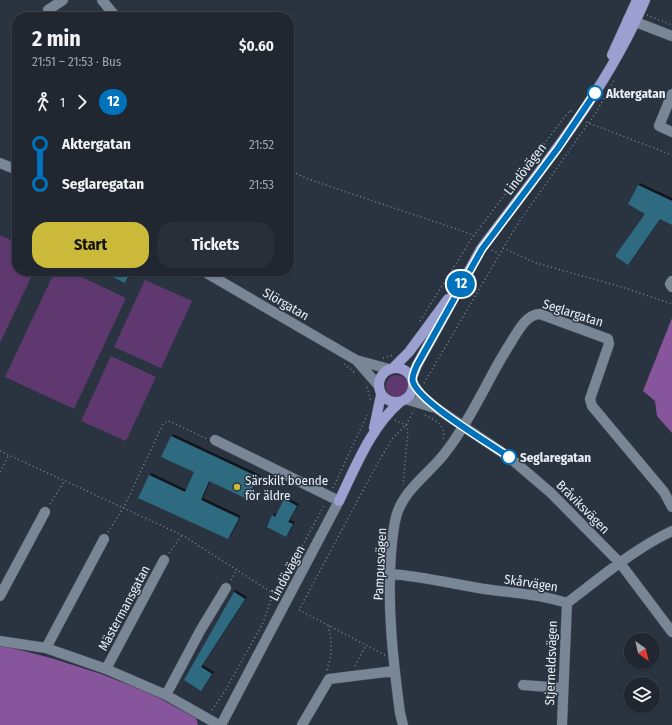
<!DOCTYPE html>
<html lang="en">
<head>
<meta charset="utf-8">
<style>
  :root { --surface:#202731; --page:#282f39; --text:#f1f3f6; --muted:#a2a5ab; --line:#3d444d; --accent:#cbba39 }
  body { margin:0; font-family:"Fira Sans Condensed",sans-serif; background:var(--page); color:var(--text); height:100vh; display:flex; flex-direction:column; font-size:15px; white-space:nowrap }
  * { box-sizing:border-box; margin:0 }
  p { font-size:13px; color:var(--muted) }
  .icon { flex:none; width:22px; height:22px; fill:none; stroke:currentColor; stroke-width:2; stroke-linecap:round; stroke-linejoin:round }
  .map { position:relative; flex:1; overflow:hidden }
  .sheet { position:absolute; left:12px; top:12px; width:282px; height:264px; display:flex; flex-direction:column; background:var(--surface); border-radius:16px; box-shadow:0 1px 3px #0004,0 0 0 1px var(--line) }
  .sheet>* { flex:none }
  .badge { padding:0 8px; border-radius:13px; font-size:14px; line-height:26px }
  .needle { width:26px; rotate:146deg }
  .fabs { position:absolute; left:624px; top:633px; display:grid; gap:8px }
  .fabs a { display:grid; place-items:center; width:36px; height:36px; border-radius:50%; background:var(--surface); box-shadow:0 1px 3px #0004,0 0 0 1px var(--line); font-size:20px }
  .map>.badge { position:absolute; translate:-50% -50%; box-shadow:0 0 0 2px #fff }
  .legs { display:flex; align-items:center; gap:6px; height:44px; padding:0 20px; font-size:13px }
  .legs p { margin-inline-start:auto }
  .overview { display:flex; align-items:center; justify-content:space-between; height:68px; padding:0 20px }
  h1 { font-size:22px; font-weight:700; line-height:30px }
  .primary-button { display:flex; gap:8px; margin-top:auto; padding:8px 20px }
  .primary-button a { flex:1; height:46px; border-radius:16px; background:var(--accent); color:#111; font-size:16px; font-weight:700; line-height:46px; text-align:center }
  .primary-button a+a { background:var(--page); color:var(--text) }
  ul { padding:0 20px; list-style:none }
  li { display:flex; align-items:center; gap:14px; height:40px; font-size:15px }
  li i { display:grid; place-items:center; width:6px; height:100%; margin:0 5px; background:currentColor }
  li i::after { content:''; width:10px; height:10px; margin:-5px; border:3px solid; border-radius:50%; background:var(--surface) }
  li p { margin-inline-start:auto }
  li:first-child i { background:linear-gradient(#0000 50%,currentColor 0) }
  li:last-child i { background:linear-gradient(currentColor 50%,#0000 0) }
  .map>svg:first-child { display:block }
  .green { fill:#603870 }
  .forest { fill:#87559b }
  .building { fill:#2d6a80; filter:url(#shadow) }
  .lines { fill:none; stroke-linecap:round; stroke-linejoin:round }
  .minor-casing { stroke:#454f59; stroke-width:11 }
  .major-casing { stroke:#454f59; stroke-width:11 }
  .path { stroke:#7b848e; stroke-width:1.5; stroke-dasharray:1 3; stroke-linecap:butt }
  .minor { stroke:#798695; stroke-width:10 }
  .major { stroke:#9ca0d0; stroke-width:10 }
  .line-1-casing { stroke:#fff; stroke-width:9 }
  .line-1 { stroke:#0072bc; stroke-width:6 }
  .stop-1-dot { fill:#fff; stroke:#0072bc; stroke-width:2 }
  .poi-dot { fill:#cbba39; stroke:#2a3441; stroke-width:1.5 }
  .labels { text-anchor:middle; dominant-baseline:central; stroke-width:3; stroke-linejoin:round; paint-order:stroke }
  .stop-label { font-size:13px; font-weight:bold; fill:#e8eff7; stroke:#2a3441; text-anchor:start }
  .street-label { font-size:13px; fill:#e8eff7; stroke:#2a3441 }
  .poi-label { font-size:13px; fill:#e8eff7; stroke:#2a3441; text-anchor:start }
</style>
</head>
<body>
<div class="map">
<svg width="672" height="725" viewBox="0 0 672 725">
  <defs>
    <filter id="shadow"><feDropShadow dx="2" dy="-2" stdDeviation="0" flood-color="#0009"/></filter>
  </defs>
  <rect width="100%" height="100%" fill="#2a3441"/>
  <!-- green -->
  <path class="green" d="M0,235L17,243V271H34L0,343Z
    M55,271H69L126,298L74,409L5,377Z
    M145,280L192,301L161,368L114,347Z
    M111,356L156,377L126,441L81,421Z
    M386 386a11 11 0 1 1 22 0a11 11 0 1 1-22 0Z"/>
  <!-- forest -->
  <path class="forest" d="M672,318V433L657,416L655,401L643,391Z
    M0,645L51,658L101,674L150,693L196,718L198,725H0Z"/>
  <!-- building -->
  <path class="building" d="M638,185L672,201V225L660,219L628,265L615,256L645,214L628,204Z
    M100,271H131L125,283Z
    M171,436L258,477L247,499L209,481L201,500L239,518L228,539L138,498L149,475L185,492L194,472L161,457Z
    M284,499L297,506L288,522L293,524L286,537L267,527L272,515L275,517Z
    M234,592L245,599L201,667L212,674L201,691L184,680Z"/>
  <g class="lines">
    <!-- minor casing -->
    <g class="minor-casing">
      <path id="minor" d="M102,0L116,17
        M48,10L63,0
        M628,19L672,36
        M672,94L659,126L672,132
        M0,163L17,170
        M203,271L356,360L389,369
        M672,281L670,284L672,287
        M357,361L378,385
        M413,384L422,396L436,408L509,457L551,493L620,563L672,632
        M405,399L432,407
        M215,440L339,501L221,725
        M390,574C421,576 453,584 484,589C512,593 540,594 567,603C600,578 634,549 672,531
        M0,596L45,512
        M0,641L46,648L106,669L166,695L219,725
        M46,648L104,539
        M106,669L164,560
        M523,685L562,688
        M166,695L200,631L226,588
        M302,725L329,679L394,671
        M403,725L400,713C393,660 387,606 391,553C392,541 393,529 396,517C403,490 428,475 445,453C470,421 487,381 508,347C516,335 525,314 540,314L608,339L609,344L590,399L592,406L664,492L672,507
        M562,725L567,603"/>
    </g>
    <!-- major casing -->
    <g class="major-casing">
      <path id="major" d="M612,55L637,0
        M379 385a17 17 0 1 1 34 0a17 17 0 1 1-34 0Z
        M393,368L409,352L448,299
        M412,378L417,365L481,249C540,170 606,92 645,0
        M374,428L381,395
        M339,501C356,466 371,427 400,402"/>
    </g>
    <!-- path -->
    <path class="path" d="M647,15L672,25
      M586,122L672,155
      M289,170L308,179L474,235
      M503,248L536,263L625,288L672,304
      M492,250L499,254
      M185,271L196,277
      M420,321L474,235L570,110L572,112
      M383,358L393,355
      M344,364L356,374
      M424,383L517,225L597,111L614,80
      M367,387L371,401
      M425,415C435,420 447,426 443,439
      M395,420L406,425L408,430L403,485
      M0,451L182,535L279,597
      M0,472L9,455
      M333,488L367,415
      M50,504L65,480
      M108,532L124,507L163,424L168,421L173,423L207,439
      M169,553L182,535
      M231,580L237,569
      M385,655L299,610L375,468L392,439L406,425L414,410
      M355,666L366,645
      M327,670C330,660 332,651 331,641C331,635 327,630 330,625
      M212,710L225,691L263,623L273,594L292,565L325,504"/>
    <!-- minor -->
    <use href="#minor" class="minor"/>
    <!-- major -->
    <use href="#major" class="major"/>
  </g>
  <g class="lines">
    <!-- line-1 casing -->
    <g class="line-1-casing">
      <path id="line-1" d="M509,457C489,443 419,402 413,382C411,377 415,370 417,365L482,249L558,148L595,93"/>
    </g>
    <!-- line-1 -->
    <use href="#line-1" class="line-1"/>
  </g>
  <!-- markers -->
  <g class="stop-1-dot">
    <circle cx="595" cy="93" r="7"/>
    <circle cx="509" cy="457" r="7"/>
  </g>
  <circle class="poi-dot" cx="237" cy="487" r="4"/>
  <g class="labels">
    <!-- stop labels -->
    <g class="stop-label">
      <text x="606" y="93">Aktergatan</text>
      <text x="520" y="457">Seglaregatan</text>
    </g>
    <!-- street labels -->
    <g class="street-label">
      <text transform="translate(525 169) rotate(-53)">Lindövägen</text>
      <text transform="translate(286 304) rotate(30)">Slörgatan</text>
      <text transform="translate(573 313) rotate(18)">Seglargatan</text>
      <text transform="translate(583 507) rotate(45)">Bråviksvägen</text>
      <text transform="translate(380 564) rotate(-87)">Pampusvägen</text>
      <text transform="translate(287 573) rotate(-62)">Lindövägen</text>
      <text transform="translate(531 583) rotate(9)">Skårvägen</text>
      <text transform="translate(124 608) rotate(-62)">Mästermansgatan</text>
      <text transform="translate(551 663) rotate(-88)">Stjerneldsvägen</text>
    </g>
    <!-- poi labels -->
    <g class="poi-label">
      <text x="245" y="480">Särskilt boende<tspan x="245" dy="15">för äldre</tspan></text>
    </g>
  </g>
</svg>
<div class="fabs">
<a><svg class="needle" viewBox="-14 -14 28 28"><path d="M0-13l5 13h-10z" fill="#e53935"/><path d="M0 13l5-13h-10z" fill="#a2a5ab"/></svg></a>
<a><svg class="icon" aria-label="layers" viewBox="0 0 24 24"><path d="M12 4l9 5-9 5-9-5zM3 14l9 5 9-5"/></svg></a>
</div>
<b class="badge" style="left:461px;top:284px;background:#0072bc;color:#fff">12</b>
<section class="sheet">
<div class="overview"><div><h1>2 min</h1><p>21:51 – 21:53 · Bus</p></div><b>$0.60</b></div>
<div class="legs"><svg class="icon" aria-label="walk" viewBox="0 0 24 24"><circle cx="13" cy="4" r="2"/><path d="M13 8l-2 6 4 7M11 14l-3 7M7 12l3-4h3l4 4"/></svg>1<svg class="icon" aria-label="forward" viewBox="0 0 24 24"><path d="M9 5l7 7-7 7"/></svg><b class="badge" style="background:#0072bc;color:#fff">12</b></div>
<ul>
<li><i style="color:#0072bc"></i><b>Aktergatan</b><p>21:52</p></li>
<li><i style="color:#0072bc"></i><b>Seglaregatan</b><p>21:53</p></li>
</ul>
<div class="primary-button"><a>Start</a><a>Tickets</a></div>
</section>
</div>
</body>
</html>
